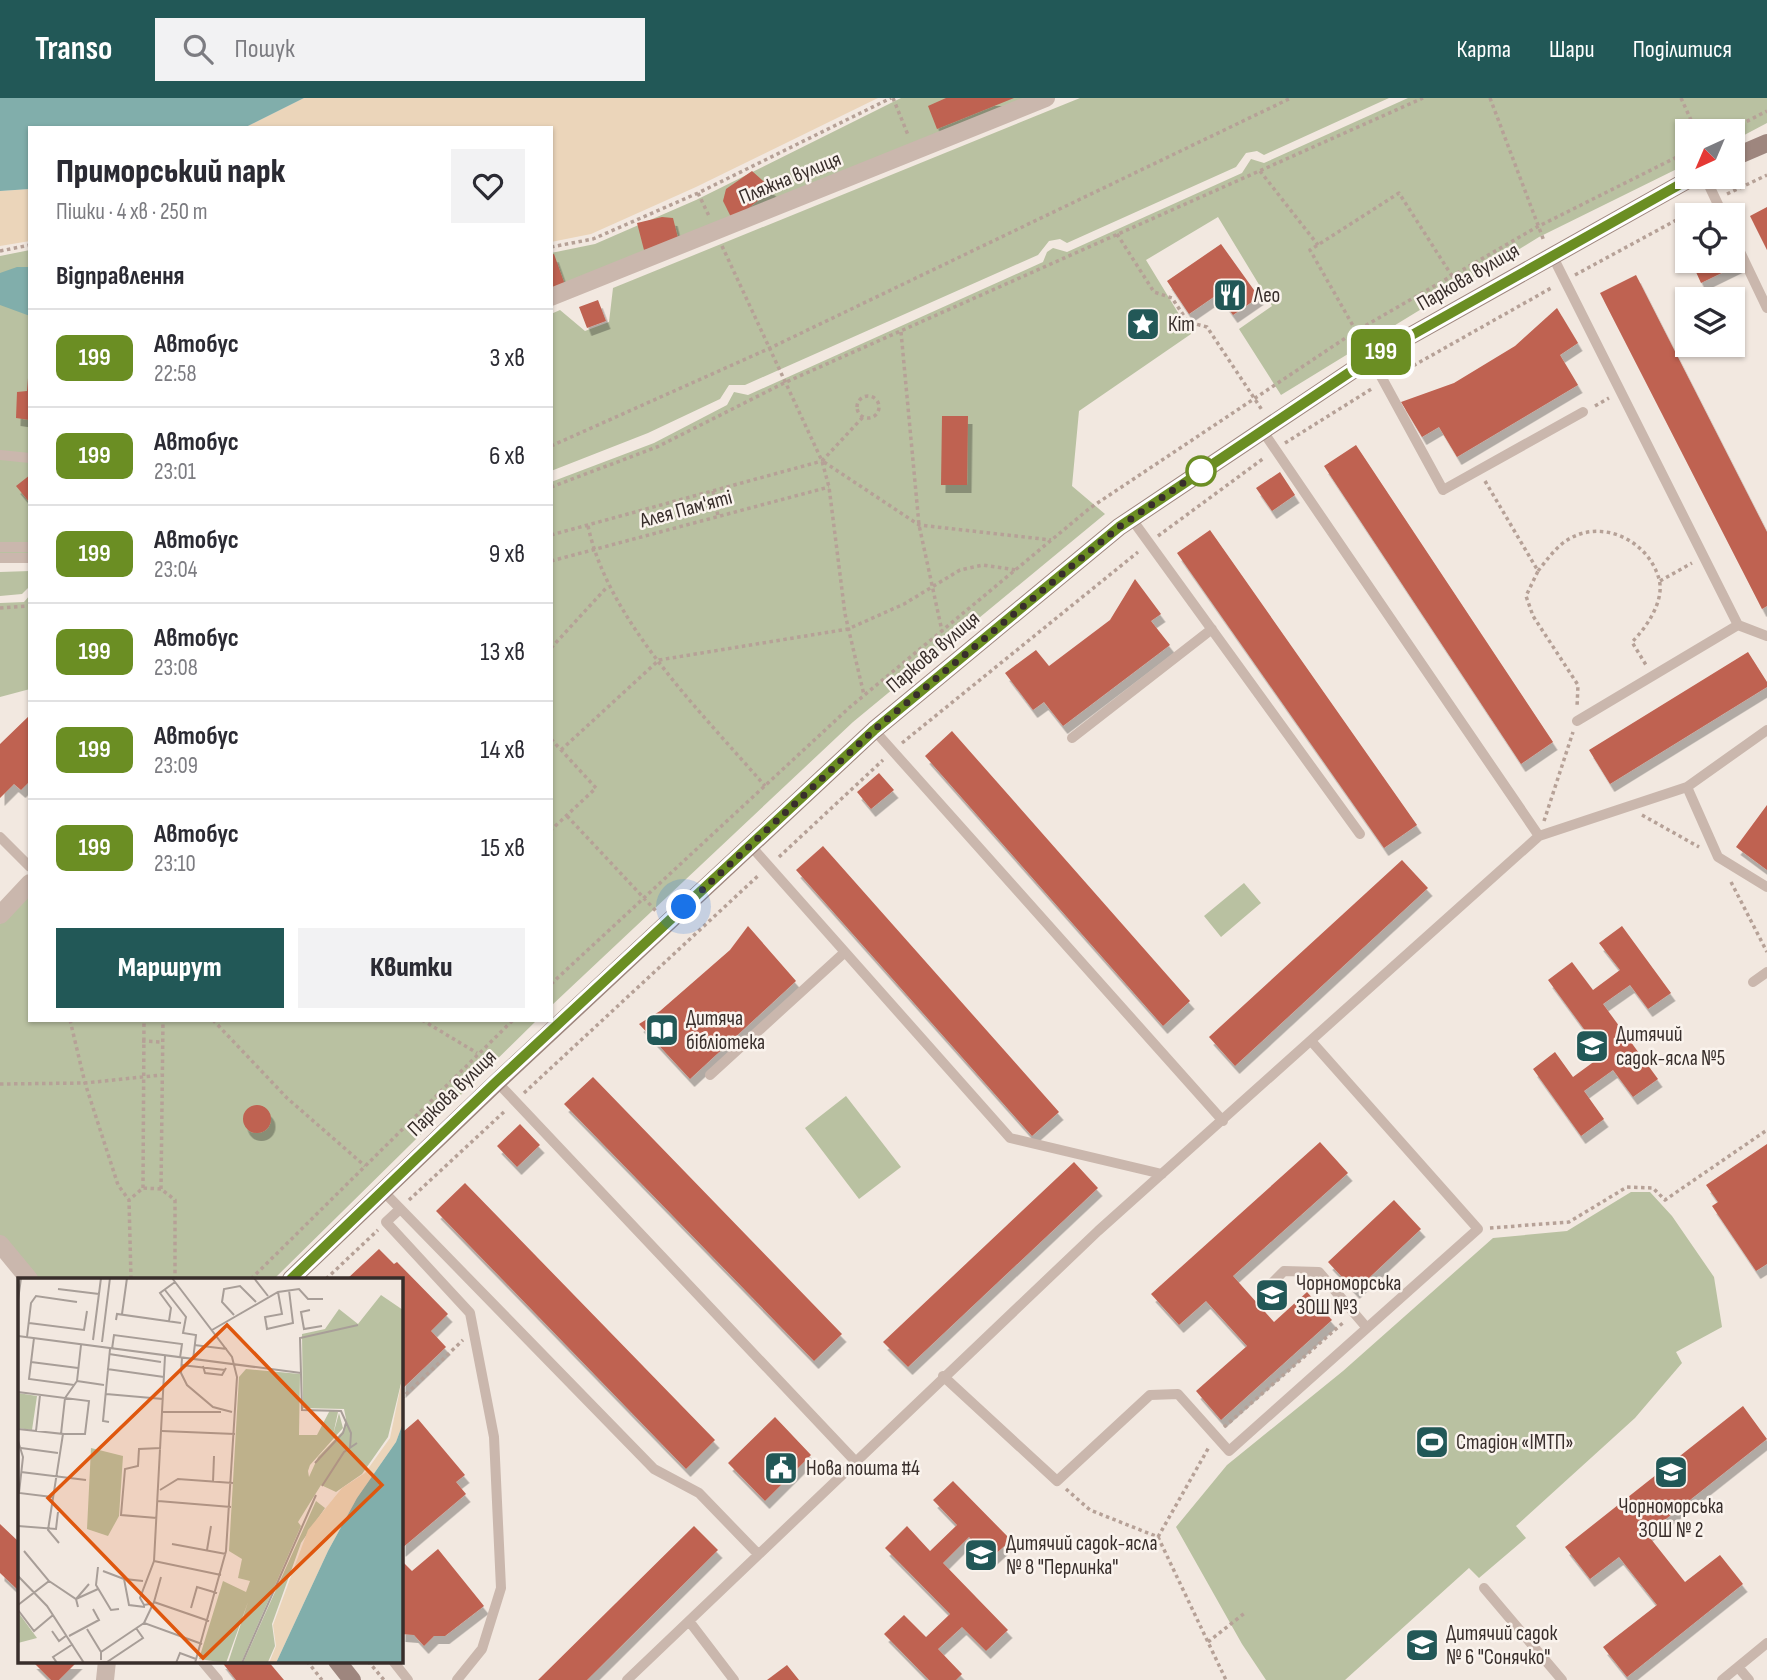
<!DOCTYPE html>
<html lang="uk">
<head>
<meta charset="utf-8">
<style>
  :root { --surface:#fff; --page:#f2f2f3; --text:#2b2b33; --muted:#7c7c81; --line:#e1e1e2; --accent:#225857 }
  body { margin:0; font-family:"Sofia Sans Condensed",sans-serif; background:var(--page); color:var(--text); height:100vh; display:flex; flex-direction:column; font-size:26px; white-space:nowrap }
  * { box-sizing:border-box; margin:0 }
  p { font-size:23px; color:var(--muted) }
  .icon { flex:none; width:38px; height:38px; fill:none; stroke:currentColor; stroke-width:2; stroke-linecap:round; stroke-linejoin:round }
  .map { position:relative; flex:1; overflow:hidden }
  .sheet { position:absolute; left:28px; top:28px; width:525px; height:896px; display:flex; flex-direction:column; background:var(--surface); border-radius:0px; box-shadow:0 2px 5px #0004 }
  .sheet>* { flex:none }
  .badge { padding:0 14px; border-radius:10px; font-size:24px; line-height:46px }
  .needle { width:46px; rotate:224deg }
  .tools { position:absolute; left:1675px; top:21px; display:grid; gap:14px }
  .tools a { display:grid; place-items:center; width:70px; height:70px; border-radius:0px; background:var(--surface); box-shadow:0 2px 5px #0004; font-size:35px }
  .you { position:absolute; width:35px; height:35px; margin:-18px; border:5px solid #fff; border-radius:50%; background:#1a73e8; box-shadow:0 0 0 10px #1a73e833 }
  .map>.badge { position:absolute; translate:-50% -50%; box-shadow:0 0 0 4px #fff }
  h2 { padding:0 28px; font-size:26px; line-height:63px }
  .round { display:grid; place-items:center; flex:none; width:74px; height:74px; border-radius:0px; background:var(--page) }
  .summary { display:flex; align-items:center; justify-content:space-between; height:119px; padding:0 28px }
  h1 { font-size:33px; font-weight:800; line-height:52px }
  .primary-button { display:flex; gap:14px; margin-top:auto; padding:14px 28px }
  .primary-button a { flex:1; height:80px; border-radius:0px; background:var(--accent); color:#fff; font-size:28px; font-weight:800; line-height:80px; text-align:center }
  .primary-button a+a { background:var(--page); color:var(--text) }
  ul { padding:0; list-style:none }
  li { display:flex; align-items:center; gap:21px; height:98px; padding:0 28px; border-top:2px solid var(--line) }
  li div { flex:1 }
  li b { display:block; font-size:26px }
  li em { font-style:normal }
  li .badge { min-width:77px; font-weight:700; text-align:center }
  header { display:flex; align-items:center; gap:42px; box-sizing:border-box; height:98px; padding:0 35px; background:var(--accent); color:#fff }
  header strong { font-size:33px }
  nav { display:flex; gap:38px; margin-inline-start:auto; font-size:24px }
  .search { width:490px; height:63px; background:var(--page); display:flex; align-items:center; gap:18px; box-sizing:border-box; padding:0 24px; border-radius:0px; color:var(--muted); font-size:26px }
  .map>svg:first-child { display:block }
  .green { fill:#b9c1a1 }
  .sand { fill:#ebd5ba }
  .water { fill:#81aeab }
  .building { fill:#bf6251; filter:url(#shadow) }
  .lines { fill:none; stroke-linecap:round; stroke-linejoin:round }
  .path { stroke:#b6a197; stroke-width:3.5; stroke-dasharray:3.5 3.5; stroke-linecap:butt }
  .lane { stroke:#cab7ad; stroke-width:10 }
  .street { stroke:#cab7ad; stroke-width:18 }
  .secondary { stroke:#9e867e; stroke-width:18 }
  .line-casing { stroke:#fff; stroke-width:16 }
  .line { stroke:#6b8e23; stroke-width:10 }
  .walk { stroke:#382e2b; stroke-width:7; stroke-dasharray:0 12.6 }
  .stop-dot { fill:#fff; stroke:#6b8e23; stroke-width:3.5 }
  .labels { text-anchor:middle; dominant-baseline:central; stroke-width:5; stroke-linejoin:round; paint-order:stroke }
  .street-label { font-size:21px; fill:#382e2b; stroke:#faf3ed }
  .poi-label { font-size:21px; fill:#382e2b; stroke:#faf3ed; text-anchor:start }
  .inset-road { fill:none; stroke:#a89e98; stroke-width:2 }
  .view { fill:#df570e; fill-opacity:0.15; stroke:#df570e; stroke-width:3.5 }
  .inset-edge { fill:none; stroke:#382e2b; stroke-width:3.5 }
</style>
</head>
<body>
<header>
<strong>Transo</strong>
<div class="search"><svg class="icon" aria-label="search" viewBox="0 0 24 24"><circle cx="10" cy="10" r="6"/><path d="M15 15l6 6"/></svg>Пошук</div>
<nav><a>Карта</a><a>Шари</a><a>Поділитися</a></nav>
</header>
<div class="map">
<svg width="1767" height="1582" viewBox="0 0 1767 1582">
  <defs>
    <filter id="shadow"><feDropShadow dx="4.5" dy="8" stdDeviation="0" flood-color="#0004"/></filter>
  </defs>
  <rect width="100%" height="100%" fill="#f2e8e0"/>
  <!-- green -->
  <path class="green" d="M901,0H1031L551,192V155L595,146L696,102Z
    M1080,0H1389L1264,57L1257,53L1246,55L1236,69L1067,145L1060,141L1049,143L1038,157L745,287H729L720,301L648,335L551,373V216L560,212L585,233L609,224L613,190Z
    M1408,0H1767V25L1733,43L1732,33H1687V66L1539,139L1281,297L1239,231L1272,208L1218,119L1146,162L1191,236L1079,313L1072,388L1105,416L853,624L551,908V384L654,345L727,307L734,294L748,297L1043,164L1047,154L1053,150L1067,154L1242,75L1251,61L1264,65Z
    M30,152V463L0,464V158Z
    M30,473V488L22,496L0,498V474Z
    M30,497V591L0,599V505L24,504Z
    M1244,785L1261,805L1221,839L1204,818Z
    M30,795V922H537L274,1181H30L0,1144V826Z
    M846,998L901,1069L859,1101L805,1030Z
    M1631,1094H1650L1672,1118L1714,1179L1722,1229L1676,1254L1682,1265L1635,1320L1516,1428L1526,1440L1479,1480L1469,1470L1345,1582H1266L1242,1546L1176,1429L1227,1367L1343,1273L1493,1140L1567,1133Z"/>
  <!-- sand -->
  <path class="sand" d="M304,0H878L696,89L591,136L551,144V30H244Z
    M30,91V143L0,148V93Z"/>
  <!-- water -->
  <path class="water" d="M0,0H304L244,30H30V91L0,93Z
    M17,169H30V218L0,207V175Z"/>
  <!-- building -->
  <path class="building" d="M946,0H1014L937,31L928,8Z
    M752,73L772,91L733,123L723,103L726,91Z
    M1767,109V152L1750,118Z
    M662,119L673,120L679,144L644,152L637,125Z
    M1732,144L1742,165L1701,185L1691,163H1732Z
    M1221,146L1259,199L1233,217L1218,196L1189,216L1167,183Z
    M554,156L565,187L551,192V157Z
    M1636,177L1767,434V508L1762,511L1600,195Z
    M598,202L606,223L587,230L579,209Z
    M1557,210L1578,245L1560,257L1578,287L1457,359L1439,329L1422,339L1401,304L1454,285L1515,248Z
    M28,280H30V322L16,320L17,294L27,293Z
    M942,318H968L967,387H941Z
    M1356,347L1553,644L1521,666L1324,368Z
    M1280,374L1295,397L1272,413L1256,390Z
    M30,377V405L16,388Z
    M1210,432L1417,727L1384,750L1177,455Z
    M1135,481L1161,516L1151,523L1170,547L1063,628L1044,604L1033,612L1005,575L1036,552L1049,568L1110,522Z
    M1748,554L1767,584V589L1610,686L1589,652Z
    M30,617V683L21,692L14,686L0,700V646Z
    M952,633L1190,903L1163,928L925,658Z
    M879,675L894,692L871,711L857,694Z
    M1767,707V772L1736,749Z
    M823,748L1059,1014L1032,1038L796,772Z
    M1402,762L1428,790L1235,968L1209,939Z
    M748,828L796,883L690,981L639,926L660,913L730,852Z
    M1622,828L1671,895L1648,911L1630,887L1603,906L1658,981L1633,999L1613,972L1584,993L1604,1021L1581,1038L1533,971L1555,954L1573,979L1603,957L1548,882L1572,864L1593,892L1620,872L1599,845Z
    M593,979L842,1236L814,1263L564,1006Z
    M243 1021a14 14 0 1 1 28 0a14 14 0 1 1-28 0Z
    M520,1026L540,1047L517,1069L497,1048Z
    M1320,1044L1348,1075L1233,1178L1274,1224L1307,1194L1332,1222L1221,1322L1196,1293L1247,1248L1206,1203L1179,1227L1151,1196Z
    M1767,1046V1166L1756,1173L1712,1108L1718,1104L1706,1087Z
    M1074,1064L1098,1090L908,1269L883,1244Z
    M465,1085L715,1342L686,1371L436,1113Z
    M1394,1102L1421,1131L1355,1193L1328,1164Z
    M379,1151L394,1166L397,1164L448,1216L431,1233L446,1249L401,1292V1181H347Z
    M1743,1308L1767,1341L1647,1436L1685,1484L1720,1457L1743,1486L1627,1579L1603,1549L1657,1507L1619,1459L1590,1481L1565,1449Z
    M775,1319L811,1357L765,1403L728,1365Z
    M418,1321L465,1377L456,1384L466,1396L401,1451V1329L404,1333Z
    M953,1383L1011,1442L990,1461L969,1439L943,1465L1008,1532L986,1553L962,1529L938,1551L962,1576L956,1582H929L884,1536L904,1517L926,1539L950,1516L885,1450L907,1428L930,1453L957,1427L933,1402Z
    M0,1426L19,1444V1493L0,1475Z
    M694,1428L718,1452L587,1582H538Z
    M438,1451L484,1508L445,1538H434L424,1548L414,1537L401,1536V1466L403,1464L412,1473Z
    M32,1563H78L59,1582H51Z
    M221,1563H268L284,1582H236Z
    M787,1567L799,1582H767Z"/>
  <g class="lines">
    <!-- path -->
    <path class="path" d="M893,0L908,37
      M1490,0L1544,143
      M1681,0L1696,33
      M1728,33L1767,13
      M1260,73L1318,147
      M698,95L709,118
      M1727,96L1767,77
      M1117,136L1154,194L1172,200L1188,224L1207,229L1262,312
      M722,148L822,363L829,389L845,516L864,597
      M551,149L593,141L698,95L891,0
      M0,153L30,147
      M1575,177L1704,107
      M1356,233L1310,152L1399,95L1452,178
      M901,234L919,427L942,533
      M1395,278L1553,189
      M857 309a11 11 0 1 1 22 0a11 11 0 1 1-22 0Z
      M1595,308L1609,300
      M1285,345L1373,290
      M551,348L768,251L1291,0
      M822,363L863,319
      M824,364L919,427L1051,442
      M1485,383L1538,473L1526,498L1533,518L1578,587L1577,609
      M551,389L657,349L784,285L1423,0
      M713,393L718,418
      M588,428C608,523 702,615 765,688
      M551,437L822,363
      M1158,438L1264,360
      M551,463L829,389
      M1538,473C1546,463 1553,453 1563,445C1598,418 1648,441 1659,481C1665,503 1646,530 1632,544L1646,567
      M1660,483L1692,465
      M0,510L30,508
      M551,550L608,488
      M551,641L596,690L551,732
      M902,645L1138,454
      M561,652L659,562L848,531L904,506L960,472L983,467L1016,472
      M1642,717L1699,749
      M567,718L656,813
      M1544,723L1573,634
      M779,759L883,662
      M1731,784L1767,854
      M551,886L850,609L1090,410L1356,233L1537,129L1687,54
      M70,922L85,985L118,1087L129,1102
      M213,922L287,1000L365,1068
      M422,922L477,955
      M142,943L161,944
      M0,986L85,985L161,977
      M524,995L760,776
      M143,1090L144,922
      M161,1091L163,922
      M409,1102L506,1012
      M1490,1130L1569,1124L1627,1089L1653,1090L1665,1102L1767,1032
      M131,1181L129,1102L143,1090L161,1091L175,1102V1181
      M251,1181L513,922
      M326,1181L378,1132
      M401,1301L463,1242
      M1224,1329L1345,1223
      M1066,1391L1090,1412L1158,1439L1226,1582
      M1158,1439L1209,1349
      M1208,1544L1246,1514
      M307,1563L322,1582
      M368,1563L384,1582"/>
    <!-- lane -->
    <path class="lane" d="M1705,79L1723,117
      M1732,137L1767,210
      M1552,157L1738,527L1577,623
      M1371,260L1443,392L1583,314
      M1262,332L1539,738
      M0,357L30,360
      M1131,420L1360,736
      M0,449H30
      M0,460H30
      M1738,527L1767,538
      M874,632L1223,1023
      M1072,640L1212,531
      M1687,689L1718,759L1767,789
      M0,739L30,769
      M750,747L1010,1040L1162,1076
      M1753,884L1767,874
      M710,977L845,854
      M497,984L855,1363
      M383,1093L654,1371L699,1395L758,1456
      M400,1111L386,1124L470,1215L494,1339L501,1490L482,1551L457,1582
      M1270,1187L1284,1173L1319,1174L1367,1230
      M943,1278L1057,1383L1150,1297L1178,1296L1229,1353L1478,1131L1312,944
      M1484,1490L1562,1582
      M689,1523L734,1582
      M202,1563L218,1582
      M393,1563L408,1582
      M1738,1569L1749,1582
      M627,1582L1098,1133L1539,738L1687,689L1767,632
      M1722,1582L1767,1545"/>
    <!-- street -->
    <path class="street" d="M551,199L1046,0
      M0,817L30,785
      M0,1146L29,1181
      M105,1582L107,1563"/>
    <!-- secondary -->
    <path class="secondary" d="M1732,60L1767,45
      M291,1181L497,984L874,632L1119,429L1371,260L1693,79
      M337,1563L352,1582"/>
  </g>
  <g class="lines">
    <!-- line casing -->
    <g class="line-casing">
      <path id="line" d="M291,1181L496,984L874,632L1119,429L1371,260L1693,79"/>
    </g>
    <!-- line -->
    <use href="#line" class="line"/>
    <!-- walk -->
    <path class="walk" d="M684,809L874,632L1119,429L1201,373"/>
  </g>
  <!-- icons -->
  <defs>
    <g id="restaurant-square" transform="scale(1.75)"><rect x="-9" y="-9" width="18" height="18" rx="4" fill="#225857" stroke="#faf3ed"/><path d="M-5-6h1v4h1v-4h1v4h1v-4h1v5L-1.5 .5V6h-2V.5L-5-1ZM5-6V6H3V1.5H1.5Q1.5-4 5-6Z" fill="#fff"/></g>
    <g id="sight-square" transform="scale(1.75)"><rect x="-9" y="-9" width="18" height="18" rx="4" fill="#225857" stroke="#faf3ed"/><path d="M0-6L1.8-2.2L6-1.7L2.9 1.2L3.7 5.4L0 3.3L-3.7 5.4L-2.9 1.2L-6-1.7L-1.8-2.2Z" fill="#fff"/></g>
    <g id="library-square" transform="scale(1.75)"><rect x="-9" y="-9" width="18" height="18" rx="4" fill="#225857" stroke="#faf3ed"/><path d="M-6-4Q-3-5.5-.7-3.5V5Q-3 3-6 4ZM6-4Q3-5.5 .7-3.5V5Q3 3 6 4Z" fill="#fff"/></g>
    <g id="school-square" transform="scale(1.75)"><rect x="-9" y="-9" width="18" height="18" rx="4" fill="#225857" stroke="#faf3ed"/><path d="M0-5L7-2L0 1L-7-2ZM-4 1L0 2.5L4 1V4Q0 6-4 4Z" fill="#fff"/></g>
    <g id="stadium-square" transform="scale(1.75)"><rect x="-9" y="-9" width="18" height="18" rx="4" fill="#225857" stroke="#faf3ed"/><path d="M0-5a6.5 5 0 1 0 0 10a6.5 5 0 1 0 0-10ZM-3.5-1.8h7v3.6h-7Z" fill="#fff"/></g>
    <g id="civic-square" transform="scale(1.75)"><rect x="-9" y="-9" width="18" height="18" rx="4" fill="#225857" stroke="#faf3ed"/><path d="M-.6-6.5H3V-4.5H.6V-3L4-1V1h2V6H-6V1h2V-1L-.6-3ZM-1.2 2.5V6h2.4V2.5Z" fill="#fff"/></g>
  </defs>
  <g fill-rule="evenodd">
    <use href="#restaurant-square" x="1230" y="197"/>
    <use href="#sight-square" x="1143" y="226"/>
    <use href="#library-square" x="662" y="932"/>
    <use href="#school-square" x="1592" y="948"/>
    <use href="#school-square" x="1272" y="1197"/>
    <use href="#stadium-square" x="1432" y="1344"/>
    <use href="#civic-square" x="781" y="1370"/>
    <use href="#school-square" x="1671" y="1374"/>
    <use href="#school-square" x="981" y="1457"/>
    <use href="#school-square" x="1422" y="1547"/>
  </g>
  <!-- markers -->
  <circle class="stop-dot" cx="1201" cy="373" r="14"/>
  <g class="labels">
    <!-- street labels -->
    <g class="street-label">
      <text transform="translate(790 80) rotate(-22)">Пляжна вулиця</text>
      <text transform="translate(1468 179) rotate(-30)">Паркова вулиця</text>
      <text transform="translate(686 411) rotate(-15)">Алея Пам'яті</text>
      <text transform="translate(933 554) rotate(-40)">Паркова вулиця</text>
      <text transform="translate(452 995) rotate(-44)">Паркова вулиця</text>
    </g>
    <!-- poi labels -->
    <g class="poi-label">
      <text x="1254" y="197">Лео</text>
      <text x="1168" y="226">Кіт</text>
      <text x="686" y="920">Дитяча<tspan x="686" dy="24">бібліотека</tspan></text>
      <text x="1616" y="936">Дитячий<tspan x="1616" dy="24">садок-ясла №5</tspan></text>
      <text x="1296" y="1185">Чорноморська<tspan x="1296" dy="24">ЗОШ №3</tspan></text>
      <text x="1456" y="1344">Стадіон «ІМТП»</text>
      <text x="806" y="1370">Нова пошта #4</text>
      <text x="1671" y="1408" text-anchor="middle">Чорноморська<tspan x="1671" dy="24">ЗОШ № 2</tspan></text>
      <text x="1006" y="1445">Дитячий садок-ясла<tspan x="1006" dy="24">№ 8 "Перлинка"</tspan></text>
      <text x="1446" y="1535">Дитячий садок<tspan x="1446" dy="24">№ 6 "Сонячко"</tspan></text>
    </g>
  </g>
  <!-- overview -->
  <g transform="translate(18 1180)">
    <rect width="385" height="385" fill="#f2e8e0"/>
    <path d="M363,17L385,32V97L370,159L344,196L318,214L303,207L280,244L283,248L223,385H210L230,324L208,385L181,381L205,303L228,314L232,303L220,300L224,281L211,273L221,99L228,91L282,96L281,157H299L312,132L320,134L315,157L321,135L325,150L292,187L290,193L291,199L300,179L325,153L328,141L326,131L285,130L284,56L307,51L321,31L340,46ZM0,115L19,118L14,152L0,150ZM73,170L105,178L101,238L90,258L69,251ZM298,223L307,230L283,265L254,346L257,368L250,384L225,385ZM0,334L19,360L0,365Z" fill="#b9c1a1"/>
    <path d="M385,97V145L378,164L339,220L310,273L258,385H251L258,368L255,347L290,252L324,210L347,195L372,160Z" fill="#ebd5ba"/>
    <path d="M385,145V385H258L310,273L339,220L378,164Z" fill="#81aeab"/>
    <path class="inset-road" d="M154,0L214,79L219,99L208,273L177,385M236,0L250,18M40,11L81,16M147,12L168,39L165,55L178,57L175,82M260,14L264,36L247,39L249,51L275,45L271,12M0,22L3,0M292,32L283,34L286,51L304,48M104,36L109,0M216,37L204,24L206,11L222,8L238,24M98,42L99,36L163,45M151,43L153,30L142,15L157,4M11,45L66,52L69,33M194,52L260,14L281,11L290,21H305M0,58L283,95M9,59L13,25L18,18L59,24M16,60L11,101L56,107M75,62L83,0M84,64L92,0M176,67L209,71M94,71L96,57L164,66L162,80M91,76L143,84M164,80L163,95L169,107L195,129L214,134M13,84L60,90M163,87L207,92M185,88L187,95L204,97L208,90M89,91L146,99M59,103L86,107M0,114L71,123L67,156H45M88,116L145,121M145,134H203M91,144L85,143L92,71M0,151L45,156L30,252L41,265M18,153L22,117M144,153L217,156M43,156L47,120L59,103L63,67M0,163L5,179L1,215L34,219M3,170L40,175M332,170L333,155L323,133L284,132L282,60L340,47M297,185L325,155L328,145M3,194L68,202M195,204L196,178M304,208L326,174L339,165M142,212L160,201L215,205M140,223L213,229M139,240L103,237L107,191L120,188L121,171L143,170M0,248L38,251L40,234M154,266L208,276M189,272L193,248M136,283L203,297M80,289L78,307L93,332L101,331M85,293L106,301M0,298L29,328L66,385M143,299L136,324L191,343M31,303L58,321L80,311M125,303L106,301L111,327L127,329M136,324L126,345L184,366M132,326L126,327L122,320L136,283L147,78M0,327L31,303L6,273M60,329L58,321L71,306M173,330L179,309L199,315M0,332L16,353L35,337M69,351L83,374M34,353L41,363L49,357M51,358L81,342L75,331M83,382V374L126,345M39,385L35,379L55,366M79,385L89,384L125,360L118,350M158,385L162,375L178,381M224,385L298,217"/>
    <path class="view" d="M209,47L364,207L185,380L30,220Z"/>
    <rect width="385" height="385" class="inset-edge"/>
  </g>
</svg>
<div class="tools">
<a><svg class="needle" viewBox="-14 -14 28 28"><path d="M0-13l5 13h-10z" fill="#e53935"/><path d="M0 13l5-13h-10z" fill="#7c7c81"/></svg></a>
<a><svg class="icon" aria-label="locate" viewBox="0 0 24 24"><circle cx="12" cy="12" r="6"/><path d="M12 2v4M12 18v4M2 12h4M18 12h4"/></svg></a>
<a><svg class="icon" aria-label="layers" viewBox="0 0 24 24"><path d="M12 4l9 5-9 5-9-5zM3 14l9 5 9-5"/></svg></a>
</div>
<div class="you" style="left:684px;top:809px"></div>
<b class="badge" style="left:1381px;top:254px;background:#6b8e23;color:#fff">199</b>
<section class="sheet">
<div class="summary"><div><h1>Приморський парк</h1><p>Пішки · 4 хв · 250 m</p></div><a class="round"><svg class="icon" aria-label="heart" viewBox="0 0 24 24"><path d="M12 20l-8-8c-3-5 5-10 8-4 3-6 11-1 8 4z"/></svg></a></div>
<h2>Відправлення</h2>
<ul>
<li><span class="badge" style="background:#6b8e23;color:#fff">199</span><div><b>Автобус</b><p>22:58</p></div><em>3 хв</em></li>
<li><span class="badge" style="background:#6b8e23;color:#fff">199</span><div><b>Автобус</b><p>23:01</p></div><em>6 хв</em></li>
<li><span class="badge" style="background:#6b8e23;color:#fff">199</span><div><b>Автобус</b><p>23:04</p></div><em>9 хв</em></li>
<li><span class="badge" style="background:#6b8e23;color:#fff">199</span><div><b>Автобус</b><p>23:08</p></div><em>13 хв</em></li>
<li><span class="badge" style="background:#6b8e23;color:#fff">199</span><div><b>Автобус</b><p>23:09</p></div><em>14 хв</em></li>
<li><span class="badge" style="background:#6b8e23;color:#fff">199</span><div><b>Автобус</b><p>23:10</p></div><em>15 хв</em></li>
</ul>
<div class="primary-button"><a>Маршрут</a><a>Квитки</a></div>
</section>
</div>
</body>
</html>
